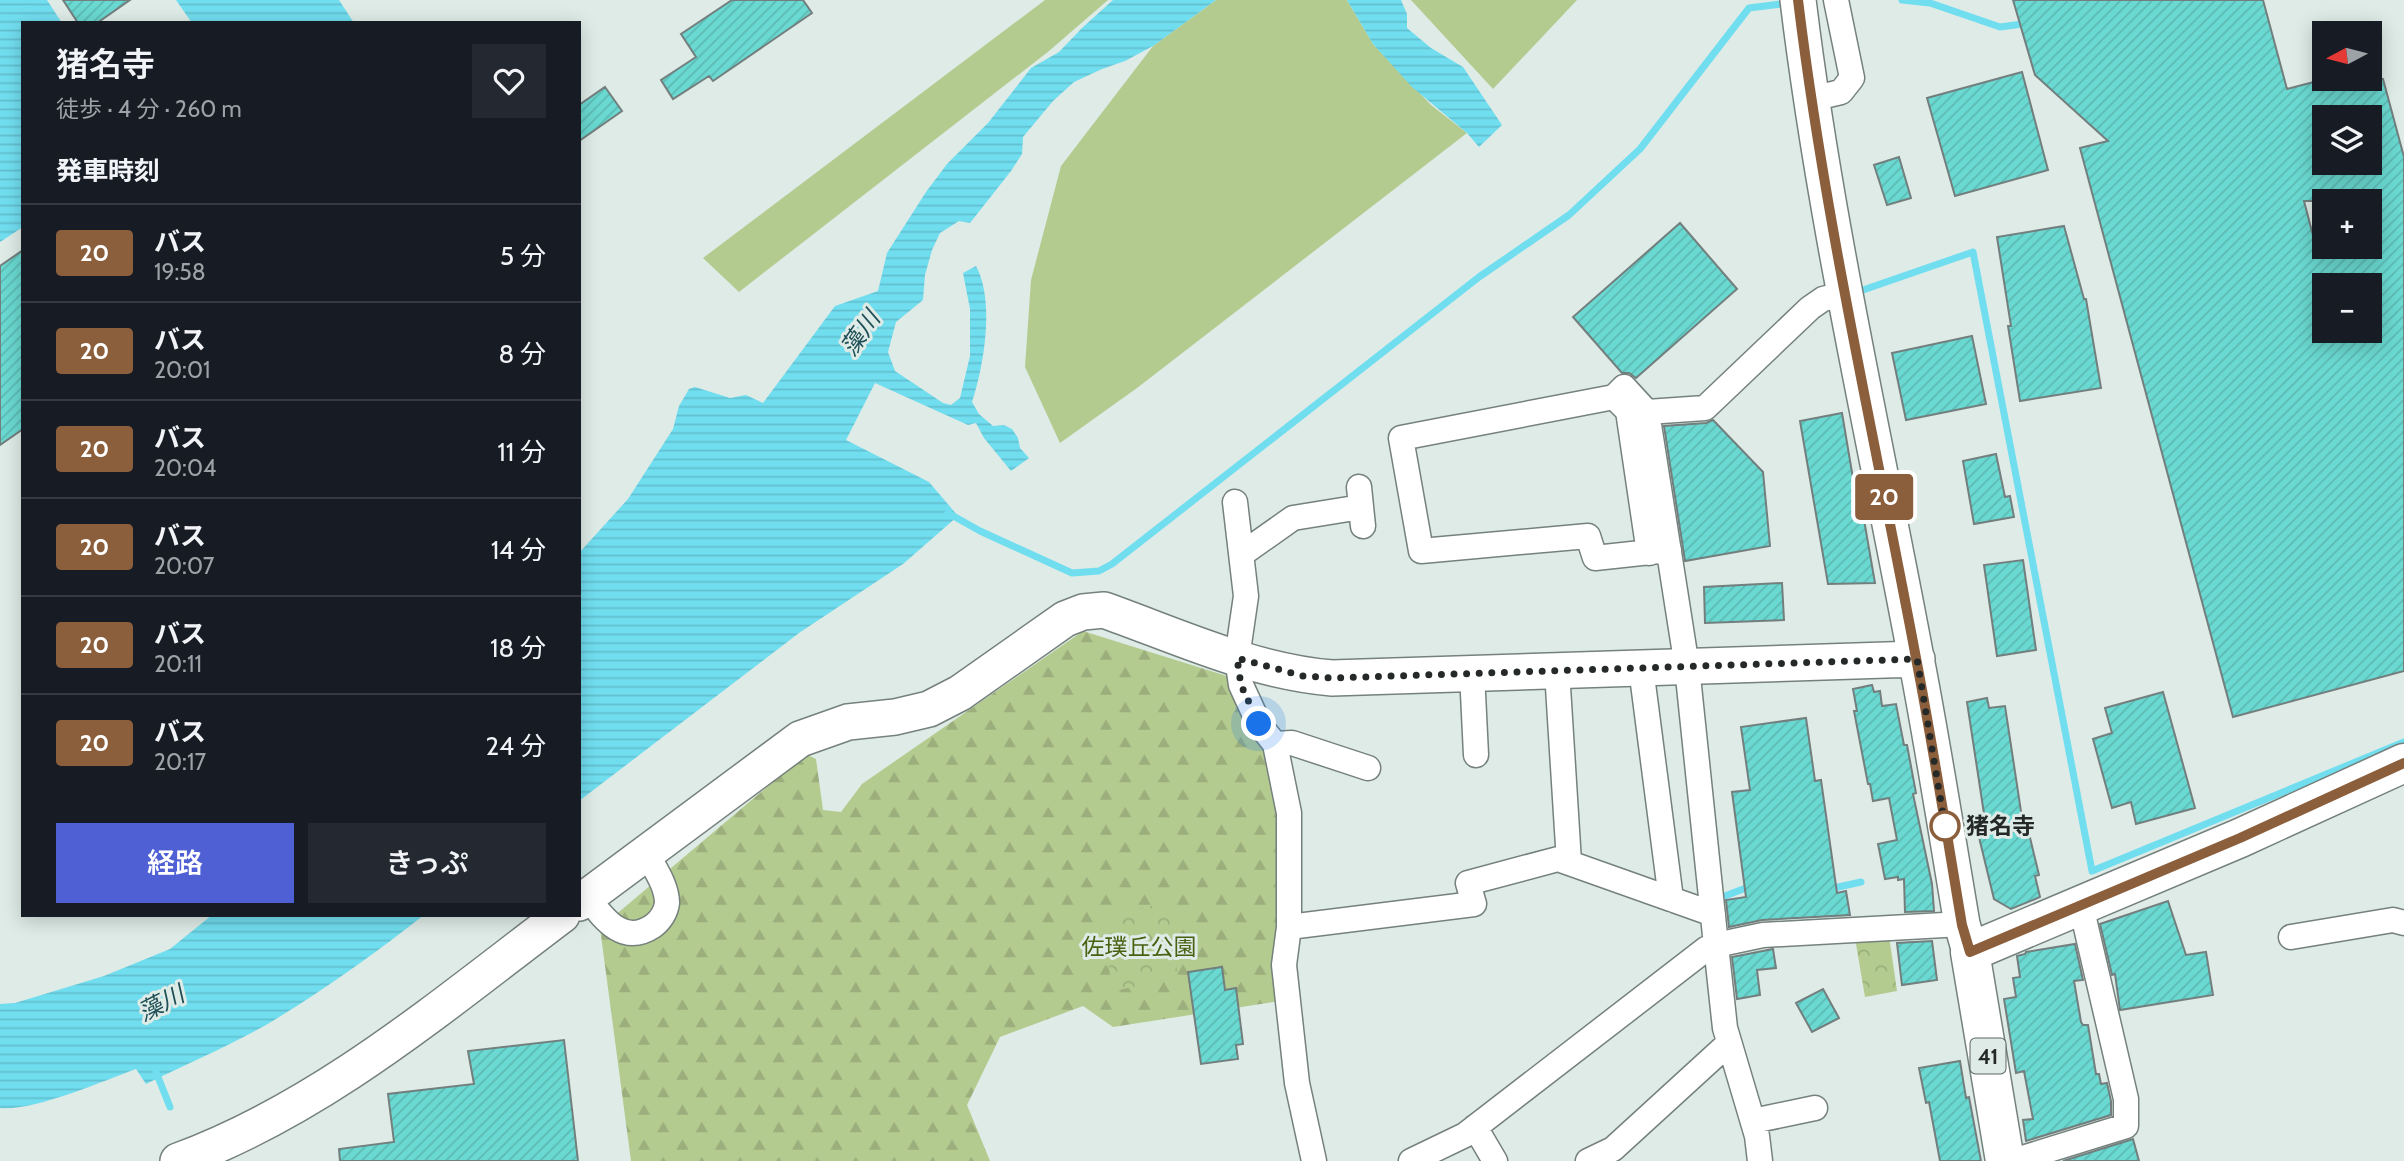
<!DOCTYPE html>
<html lang="ja">
<head>
<meta charset="utf-8">
<style>
  :root { --surface:#171b24; --page:#242831; --text:#f1f3f6; --muted:#9ea1a6; --line:#363941; --accent:#4f5fd4 }
  body { margin:0; font-family:Cabin,"Noto Sans JP",sans-serif; background:var(--page); color:var(--text); height:100vh; display:flex; flex-direction:column; font-size:26px; white-space:nowrap }
  * { box-sizing:border-box; margin:0 }
  p { font-size:23px; color:var(--muted) }
  .icon { flex:none; width:38px; height:38px; fill:none; stroke:currentColor; stroke-width:2; stroke-linecap:round; stroke-linejoin:round }
  .map { position:relative; flex:1; overflow:hidden }
  .side { position:absolute; left:21px; top:21px; width:560px; height:896px; display:flex; flex-direction:column; background:var(--surface); border-radius:0px; box-shadow:0 4px 18px #0003 }
  .side>* { flex:none }
  .badge { padding:0 14px; border-radius:5px; font-size:24px; line-height:46px }
  .needle { width:46px; rotate:263deg }
  .buttons { position:absolute; left:2312px; top:21px; display:grid; gap:14px }
  .buttons a { display:grid; place-items:center; width:70px; height:70px; border-radius:0px; background:var(--surface); box-shadow:0 4px 18px #0003; font-size:35px }
  .you { position:absolute; width:35px; height:35px; margin:-18px; border:5px solid #fff; border-radius:50%; background:#1a73e8; box-shadow:0 0 0 10px #1a73e833 }
  .map>.badge { position:absolute; translate:-50% -50%; box-shadow:0 0 0 4px #fff }
  h2 { padding:0 35px; font-size:26px; line-height:63px }
  .round { display:grid; place-items:center; flex:none; width:74px; height:74px; border-radius:0px; background:var(--page) }
  .headline { display:flex; align-items:center; justify-content:space-between; height:119px; padding:0 35px }
  h1 { font-size:33px; font-weight:600; line-height:52px }
  .cta { display:flex; gap:14px; margin-top:auto; padding:14px 35px }
  .cta a { flex:1; height:80px; border-radius:0px; background:var(--accent); color:#fff; font-size:28px; font-weight:600; line-height:80px; text-align:center }
  .cta a+a { background:var(--page); color:var(--text) }
  ul { padding:0; list-style:none }
  li { display:flex; align-items:center; gap:21px; height:98px; padding:0 35px; border-top:2px solid var(--line) }
  li div { flex:1 }
  li b { display:block; font-size:26px }
  li em { font-style:normal }
  li .badge { min-width:77px; font-weight:700; text-align:center }
  .map>svg:first-child { display:block }
  .grass { fill:#b4cb90 }
  .forest { fill:url(#forest-firs) }
  .park { fill:url(#park-crowns) }
  .water { fill:url(#water-rules) }
  .lines { fill:none; stroke-linecap:round; stroke-linejoin:round }
  .stream { stroke:#71def0; stroke-width:7 }
  .building { fill:url(#building-hatch); stroke:#727f7e; stroke-width:2; fill-rule:evenodd }
  .street-casing { stroke:#75817c; stroke-width:27 }
  .secondary-casing { stroke:#75817c; stroke-width:38 }
  .primary-casing { stroke:#75817c; stroke-width:41 }
  .street { stroke:#fff; stroke-width:24 }
  .secondary { stroke:#fff; stroke-width:35 }
  .primary { stroke:#fff; stroke-width:38 }
  .line-casing { stroke:#fff; stroke-width:16 }
  .line { stroke:#8b5e3c; stroke-width:10 }
  .walk { stroke:#252a28; stroke-width:7; stroke-dasharray:0 12.6 }
  .stop-dot { fill:#fff; stroke:#8b5e3c; stroke-width:3.5 }
  .labels { text-anchor:middle; dominant-baseline:central; stroke-width:6; stroke-linejoin:round; paint-order:stroke }
  .shield { fill:#deebe6; stroke:#5c6461; stroke-width:2 }
  .shield-label { font-size:21px; font-weight:bold; fill:#252a28 }
  .stop-label { font-size:23px; font-weight:bold; fill:#252a28; stroke:#deebe6; text-anchor:start }
  .park-label { font-size:23px; fill:#486010; stroke:#deebe6 }
  .water-label { font-size:24px; font-style:italic; fill:#1f4f57; stroke:#deebe6 }
</style>
</head>
<body>
<div class="map">
<svg width="2404" height="1161" viewBox="0 0 2404 1161">
  <defs>
    <pattern id="forest-firs" width="22" height="20" patternUnits="userSpaceOnUse" patternTransform="scale(1.75)"><rect width="22" height="20" fill="#b4cb90"/><path d="M5 1l3.5 6h-7zM16 11l3.5 6h-7z" fill="#9bae7c"/></pattern>
    <pattern id="park-crowns" width="20" height="18" patternUnits="userSpaceOnUse" patternTransform="scale(1.75)"><rect width="20" height="18" fill="#b4cb90"/><path d="M2 6a3 3 0 1 1 6 0M12 15a3 3 0 1 1 6 0" fill="none" stroke="#9bae7c"/></pattern>
    <pattern id="water-rules" width="6" height="5" patternUnits="userSpaceOnUse" patternTransform="scale(1.75)"><rect width="6" height="5" fill="#71def0"/><path d="M0 2.5h6" fill="none" stroke="#62bfce"/></pattern>
    <pattern id="building-hatch" width="6" height="6" patternUnits="userSpaceOnUse" patternTransform="scale(1.75)"><rect width="6" height="6" fill="#6ad9d1"/><path d="M-1 1l2-2M0 6l6-6M5 7l2-2" fill="none" stroke="#5cbab3"/></pattern>
  </defs>
  <rect width="100%" height="100%" fill="#deebe6"/>
  <!-- grass -->
  <path class="grass" d="M1045,0H1108L1049,51L739,292L703,258Z
    M1216,0H1347L1373,44L1431,105L1467,133L1137,388L1060,443L1025,367L1031,280L1061,166L1153,46Z
    M1411,0H1577L1493,89Z"/>
  <!-- forest -->
  <path class="forest" d="M1083,631L1233,678L1248,734L1274,758L1282,910L1280,1001L1113,1027L1083,1006L1000,1037L967,1105L990,1161H631L600,928L806,754L816,759L823,810L841,812L862,784Z"/>
  <!-- park -->
  <path class="park" d="M1167,903L1178,978L1113,991L1100,916Z
    M1889,936L1897,991L1865,997L1855,938Z"/>
  <!-- water -->
  <path class="water" d="M0,0H47L62,23H23V227L0,242Z
    M176,0H339L354,23H192Z
    M1113,0H1216L1153,46L1125,61L1102,69L1074,82L1053,101L1023,137L1022,154L1011,171L970,223L959,221L940,233L932,250L925,275L923,300L896,322L888,352L895,371L943,403L951,405L960,398L970,356V309L963,273L976,266C995,301 984,365 972,402L979,414L993,426L1004,425L1012,429L1018,438L1020,448L1029,458L1011,471L984,438L976,423L968,425L875,383L846,440L929,482L958,516L903,564L799,633L579,801V553L628,499L673,429L679,406L689,389L695,387L730,398L746,395L763,403L835,306L878,291L887,253L926,192L947,164L988,123L1031,68L1059,52L1082,28Z
    M1347,0H1401L1407,14V28L1431,48L1463,67L1502,125L1479,147L1467,133L1412,87L1373,44Z
    M212,915H424C373,955 321,992 266,1025C227,1047 186,1064 146,1084L136,1069C103,1081 32,1112 0,1108V1004L15,1003L104,976L170,949Z"/>
  <g class="lines">
    <!-- stream -->
    <path class="stream" d="M1902,0L1930,3L2000,27L2030,23
      M1863,290L1973,252L2092,871L2404,742
      M948,513L980,531L1072,573L1099,571L1112,564L1479,277L1569,215L1640,149L1749,8L1789,3
      M1829,889L1861,882
      M1725,896L1751,886
      M156,1072L170,1107"/>
  </g>
  <!-- building -->
  <path class="building" d="M63,0H130L97,23H78Z
    M732,0H803L812,13L713,81L709,76L673,99L661,80L696,57L681,34Z
    M2013,0H2263L2287,89L2325,79H2383L2404,157V671L2233,717L2080,148L2108,141L2035,75ZM2324,117H2370V163H2324ZM2304,201H2370V247H2316ZM2324,285H2370V331H2324Z
    M2022,72L2048,170L1955,196L1927,98Z
    M605,87L622,111L579,141V105Z
    M1899,157L1911,198L1887,205L1874,165Z
    M1680,223L1737,289L1636,378L1629,373H1622L1573,317Z
    M2064,226L2084,299H2086L2101,388L2020,401L2008,326H2011L1997,237Z
    M23,250V429L0,445V266Z
    M1972,336L1986,404L1906,420L1892,353Z
    M1842,413L1859,514H1863L1875,583L1828,584L1800,421Z
    M1713,420L1763,472L1770,546L1685,561L1664,426L1706,423Z
    M1996,454L2005,497L2010,496L2014,517L1974,524L1963,461Z
    M2023,560L2036,650L1997,656L1984,565Z
    M1782,583L1784,620L1705,623L1704,587Z
    M1872,685L1874,692L1880,691L1882,706L1896,704L1904,745H1907L1916,793L1913,794L1932,884L1934,911L1905,912L1904,879L1898,880V877L1885,879L1878,844L1897,840L1889,798L1873,801L1870,784H1868L1854,711H1857L1853,689Z
    M2163,692L2195,808L2136,824L2131,802L2112,808L2093,739L2112,733L2105,708Z
    M1987,698L1989,708L2005,706L2022,818L2025,817L2039,875L2035,876L2040,897L2011,909L1994,899L1977,829L1986,827L1967,702Z
    M1806,718L1815,781L1821,780L1837,893L1846,891L1850,915L1762,920L1729,927L1726,900L1746,897L1732,792L1750,790L1741,727Z
    M2168,901L2186,955L2206,952L2213,995L2120,1010L2115,974L2112,975L2100,924Z
    M1932,941L1937,980L1902,985L1897,943Z
    M2075,944L2083,980L2074,981L2081,1022L2083,1025H2088L2096,1074H2099L2101,1084L2107,1083L2111,1101V1115L2026,1141L2023,1120L2033,1119L2024,1071L2016,1073L2004,999L2016,997L2013,978L2020,977L2017,956L2025,954L2026,952Z
    M1773,949L1776,968L1757,970L1760,995L1737,999L1732,957Z
    M1222,967L1225,990L1236,988L1243,1044L1236,1045L1238,1059L1201,1064L1188,972Z
    M1823,989L1839,1018L1812,1032L1796,1003Z
    M564,1040L578,1161H340L339,1149L394,1142L388,1094L474,1084L468,1051Z
    M1960,1061L1966,1098L1969,1097L1981,1161H1940L1929,1102L1926,1103L1919,1068Z
    M2133,1139L2139,1161H2063L2130,1140Z"/>
  <g class="lines">
    <!-- street casing -->
    <g class="street-casing">
      <path id="street" d="M1811,99L1841,92L1852,78L1836,0
        M1647,412L1705,408L1810,308L1823,299L1843,294
        M1359,487L1363,526
        M1235,502L1246,596L1237,658L1241,685L1259,724L1275,744L1289,813V927L1284,965L1297,1083L1314,1161
        M1649,553L1628,411L1614,397L1401,438L1421,551L1588,536L1595,558L1669,550
        M1242,554L1293,518L1361,507
        M1641,668L1671,899
        M1557,671L1569,862
        M1472,673L1476,755
        M1275,744L1292,743L1368,768
        M587,897C604,919 623,946 653,926C660,921 666,912 667,903C667,885 654,868 646,852
        M1289,927L1474,904L1468,883L1558,859L1713,914
        M2291,937L2393,920L2404,923
        M1753,1121L1815,1108
        M1475,1127L1495,1161
        M1411,1161L1465,1135L1706,949L1716,945L1687,667L1647,412L1624,387L1614,397
        M1588,1161L1613,1149L1729,1043
        M1760,1161L1757,1136L1725,1028L1716,945L1763,935L1962,924
        M2013,1161L2126,1126V1099L2081,906"/>
    </g>
    <!-- secondary casing -->
    <g class="secondary-casing">
      <path id="secondary" d="M1798,0C1825,222 1875,439 1916,658C1933,746 1947,836 1962,924L1970,952
        M579,903L800,739L848,722L895,717L929,709L960,693L1065,619L1083,612L1104,610C1177,636 1254,672 1332,678L1917,659
        M178,1161C322,1108 441,1006 562,915"/>
    </g>
    <!-- primary casing -->
    <g class="primary-casing">
      <path id="primary" d="M2005,1161L1970,952L2240,838L2404,763"/>
    </g>
    <!-- street -->
    <use href="#street" class="street"/>
    <!-- secondary -->
    <use href="#secondary" class="secondary"/>
    <!-- primary -->
    <use href="#primary" class="primary"/>
  </g>
  <g class="lines">
    <!-- line casing -->
    <g class="line-casing">
      <path id="line" d="M1798,0C1825,222 1875,439 1916,658C1933,746 1947,836 1962,925L1970,952L2240,838L2404,763"/>
    </g>
    <!-- line -->
    <use href="#line" class="line"/>
    <!-- walk -->
    <path class="walk" d="M1259,724L1241,685L1237,658L1303,676L1332,678L1917,659L1945,826"/>
  </g>
  <!-- markers -->
  <circle class="stop-dot" cx="1945" cy="826" r="14"/>
  <g class="labels">
    <!-- shield labels -->
    <rect class="shield" x="1970.5" y="1038.5" width="35" height="35" rx="5"/>
    <g class="shield-label">
      <text x="1988" y="1056">41</text>
    </g>
    <!-- stop labels -->
    <g class="stop-label">
      <text x="1966" y="826">猪名寺</text>
    </g>
    <!-- park labels -->
    <g class="park-label">
      <text x="1139" y="947">佐璞丘公園</text>
    </g>
    <!-- water labels -->
    <g class="water-label">
      <text transform="translate(860 333) rotate(-55)">藻川</text>
      <text transform="translate(161 1003) rotate(-27)">藻川</text>
    </g>
  </g>
</svg>
<div class="buttons">
<a><svg class="needle" viewBox="-14 -14 28 28"><path d="M0-13l5 13h-10z" fill="#e53935"/><path d="M0 13l5-13h-10z" fill="#9ea1a6"/></svg></a>
<a><svg class="icon" aria-label="layers" viewBox="0 0 24 24"><path d="M12 4l9 5-9 5-9-5zM3 14l9 5 9-5"/></svg></a>
<a>+</a>
<a>−</a>
</div>
<div class="you" style="left:1259px;top:724px"></div>
<b class="badge" style="left:1884px;top:497px;background:#8b5e3c;color:#fff">20</b>
<section class="side">
<div class="headline"><div><h1>猪名寺</h1><p>徒歩 · 4 分 · 260 m</p></div><a class="round"><svg class="icon" aria-label="heart" viewBox="0 0 24 24"><path d="M12 20l-8-8c-3-5 5-10 8-4 3-6 11-1 8 4z"/></svg></a></div>
<h2>発車時刻</h2>
<ul>
<li><span class="badge" style="background:#8b5e3c;color:#fff">20</span><div><b>バス</b><p>19:58</p></div><em>5 分</em></li>
<li><span class="badge" style="background:#8b5e3c;color:#fff">20</span><div><b>バス</b><p>20:01</p></div><em>8 分</em></li>
<li><span class="badge" style="background:#8b5e3c;color:#fff">20</span><div><b>バス</b><p>20:04</p></div><em>11 分</em></li>
<li><span class="badge" style="background:#8b5e3c;color:#fff">20</span><div><b>バス</b><p>20:07</p></div><em>14 分</em></li>
<li><span class="badge" style="background:#8b5e3c;color:#fff">20</span><div><b>バス</b><p>20:11</p></div><em>18 分</em></li>
<li><span class="badge" style="background:#8b5e3c;color:#fff">20</span><div><b>バス</b><p>20:17</p></div><em>24 分</em></li>
</ul>
<div class="cta"><a>経路</a><a>きっぷ</a></div>
</section>
</div>
</body>
</html>
